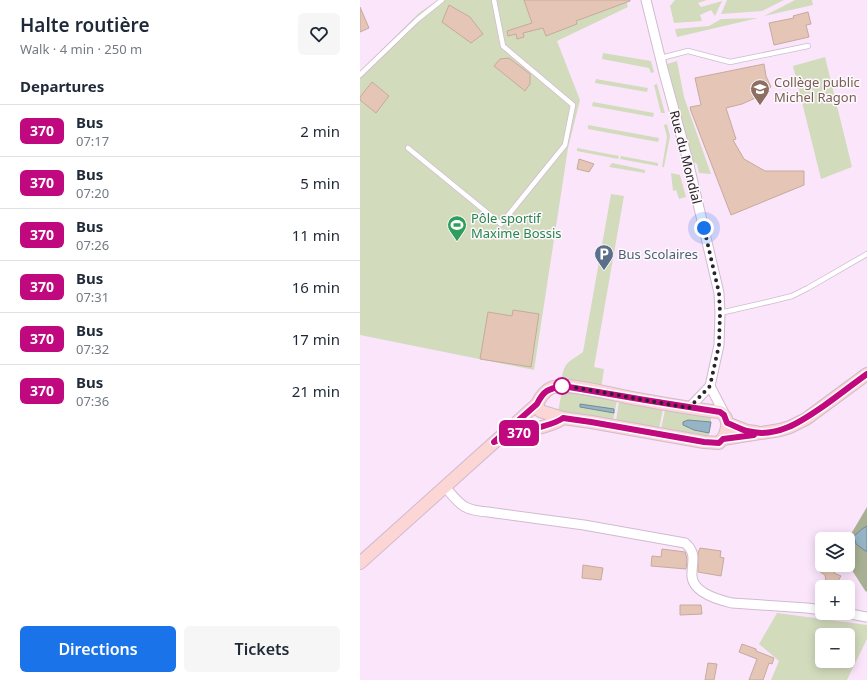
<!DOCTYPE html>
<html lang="en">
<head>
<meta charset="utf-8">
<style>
  :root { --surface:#fff; --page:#f6f6f7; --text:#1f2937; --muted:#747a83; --line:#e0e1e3; --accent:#1a73e8 }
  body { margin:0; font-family:"Noto Sans",sans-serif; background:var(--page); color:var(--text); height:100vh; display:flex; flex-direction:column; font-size:15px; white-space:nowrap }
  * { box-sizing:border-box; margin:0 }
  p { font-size:13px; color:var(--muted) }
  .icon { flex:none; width:22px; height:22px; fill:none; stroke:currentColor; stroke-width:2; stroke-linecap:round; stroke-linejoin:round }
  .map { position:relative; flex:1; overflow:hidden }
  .drawer { display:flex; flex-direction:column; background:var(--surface); width:360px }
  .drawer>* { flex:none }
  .badge { padding:0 8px; border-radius:6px; font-size:14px; line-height:26px }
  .controls { position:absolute; left:455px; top:532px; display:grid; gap:8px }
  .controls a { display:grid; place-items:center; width:40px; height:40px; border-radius:6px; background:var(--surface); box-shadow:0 2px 10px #0003; font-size:20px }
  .you { position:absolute; width:20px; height:20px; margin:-10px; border:3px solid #fff; border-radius:50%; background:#1a73e8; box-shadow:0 0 0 6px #1a73e833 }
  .map>.badge { position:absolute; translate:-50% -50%; box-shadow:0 0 0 2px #fff }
  h2 { padding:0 20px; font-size:15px; line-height:36px }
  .round { display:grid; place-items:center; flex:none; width:42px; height:42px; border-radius:6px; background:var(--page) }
  .head { display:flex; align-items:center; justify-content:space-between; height:68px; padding:0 20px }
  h1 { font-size:19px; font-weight:600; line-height:30px }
  .button { display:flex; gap:8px; margin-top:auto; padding:8px 20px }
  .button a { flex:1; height:46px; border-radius:6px; background:var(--accent); color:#fff; font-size:16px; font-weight:600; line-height:46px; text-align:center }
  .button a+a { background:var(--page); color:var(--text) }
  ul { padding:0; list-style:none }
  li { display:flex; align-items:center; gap:12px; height:52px; padding:0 20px; border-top:1px solid var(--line) }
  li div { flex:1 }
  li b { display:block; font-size:15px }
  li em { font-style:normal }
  li .badge { min-width:44px; font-weight:700; text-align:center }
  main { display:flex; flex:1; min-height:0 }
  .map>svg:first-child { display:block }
  .green { fill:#d3dbbd; fill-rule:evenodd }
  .forest { fill:#a8b093 }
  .water { fill:#95b5c6; stroke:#758998 }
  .building { fill:#e5c6b6; stroke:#c5aa9c }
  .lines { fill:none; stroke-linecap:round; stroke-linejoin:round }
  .service-casing { stroke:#d0bbd0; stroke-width:6 }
  .minor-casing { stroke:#d0bbd0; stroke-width:11 }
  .secondary-casing { stroke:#d0bbd0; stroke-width:14 }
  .service { stroke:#fff; stroke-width:4.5 }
  .minor { stroke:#fff; stroke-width:9 }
  .secondary { stroke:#fcd6d4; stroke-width:12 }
  .line-casing { stroke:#fff; stroke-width:9 }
  .line { stroke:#c0087f; stroke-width:6 }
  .walk { stroke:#2b232b; stroke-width:4; stroke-dasharray:0 7.2 }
  .stop-dot { fill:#fff; stroke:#c0087f; stroke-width:2 }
  .labels { text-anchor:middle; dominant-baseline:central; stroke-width:3; stroke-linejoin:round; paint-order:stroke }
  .education-label { font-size:13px; fill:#785e54; stroke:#fdf9fd; text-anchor:start }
  .street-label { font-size:13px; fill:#2b232b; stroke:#fdf9fd }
  .leisure-label { font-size:13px; fill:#27864d; stroke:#fdf9fd; text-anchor:start }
  .service-label { font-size:13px; fill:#4e5e75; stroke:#fdf9fd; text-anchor:start }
</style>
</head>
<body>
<main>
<section class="drawer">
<div class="head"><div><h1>Halte routière</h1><p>Walk · 4 min · 250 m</p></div><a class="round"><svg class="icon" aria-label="heart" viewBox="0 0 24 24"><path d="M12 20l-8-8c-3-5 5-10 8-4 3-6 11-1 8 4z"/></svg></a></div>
<h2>Departures</h2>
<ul>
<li><span class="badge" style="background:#c0087f;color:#fff">370</span><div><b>Bus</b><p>07:17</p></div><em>2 min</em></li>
<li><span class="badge" style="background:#c0087f;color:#fff">370</span><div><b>Bus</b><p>07:20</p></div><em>5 min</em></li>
<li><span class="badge" style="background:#c0087f;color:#fff">370</span><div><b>Bus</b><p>07:26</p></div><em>11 min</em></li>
<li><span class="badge" style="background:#c0087f;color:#fff">370</span><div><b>Bus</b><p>07:31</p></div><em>16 min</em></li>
<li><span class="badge" style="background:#c0087f;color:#fff">370</span><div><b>Bus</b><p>07:32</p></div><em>17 min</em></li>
<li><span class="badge" style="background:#c0087f;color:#fff">370</span><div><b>Bus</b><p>07:36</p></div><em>21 min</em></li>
</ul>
<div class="button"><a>Directions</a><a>Tickets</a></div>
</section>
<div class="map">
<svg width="507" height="680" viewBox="0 0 507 680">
  <rect width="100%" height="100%" fill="#fbe5fb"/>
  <!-- green -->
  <path class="green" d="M78,0H266L268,7L197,41L220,100L208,148L174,370L0,335V71L59,13Z
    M315,0H347L338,3L341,7L362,1L355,16L351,10L340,15L342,21L314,23L310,6Z
    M367,0H424L402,11L361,14Z
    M435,0H452L453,5L404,16Z
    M398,18L317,37L315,29L349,26L361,19Z
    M243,53L291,61L294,72L291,73L289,68L242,59Z
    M465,57L492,167L461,179L433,66Z
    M317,61L324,97L351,174L339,173L337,164L332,161L307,64Z
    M236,79L288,88L287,92L235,83Z
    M297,84L305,113H301L294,85Z
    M233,102L294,113L293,117L232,106Z
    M307,124L310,136L304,167H302L307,137L304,125Z
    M228,125L299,138L298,142L228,129Z
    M217,148L259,156L258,159L217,151Z
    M261,156L298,163V166L260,159Z
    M252,163L285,170V173L249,167Z
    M311,173L320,175L326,197L319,199L316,190L313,191Z
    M251,194L264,196L234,367L244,369L241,389L201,383C204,362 206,364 223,352Z
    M202,391L257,400L253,421L198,412Z
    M259,401L303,409L299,429L256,421Z
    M305,410L351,417V422L329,420L323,425L334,430L349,433L348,437L301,429Z
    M417,613L507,625V639L487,680H411L419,661L399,644ZM462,635H488V661H462Z"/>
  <!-- forest -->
  <path class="forest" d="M507,507V591L506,592L488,564V539Z"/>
  <!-- water -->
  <path class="water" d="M220,404L254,409V413L220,407Z
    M328,420L351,422L349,433L334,430L323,425V422Z
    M507,526V552L496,544L494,536L502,529Z"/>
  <!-- building -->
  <path class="building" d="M164,0H270V1L216,21L217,24L186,36L183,28L163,33L164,37L157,39L156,34L148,36L147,31L172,23Z
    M89,5L110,17L123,34L111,43L82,22Z
    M0,7L9,28L0,32Z
    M448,12L451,24L446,25L449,37L414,45L409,23L434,18L433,16Z
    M149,58L170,74V84L165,91L134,66L140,59Z
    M404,64L406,76L411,87L408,89L409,92L382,104L366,108L376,139L373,140L384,159L405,171H444V185L371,215L331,111L330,107L341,105L335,78Z
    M12,82L29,96L16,113L0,100V97Z
    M219,159L234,164L229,172L217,169Z
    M153,310L179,314L171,367L120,359L128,312L152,316Z
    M340,548L361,551L360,557L364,558L361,576L338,572V553Z
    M302,549L325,552L327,559L326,569L291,566L292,556L301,557Z
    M223,565L243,568L241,580L222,578Z
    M462,565H479L474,573L481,576L475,586L466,581L465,575L459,571Z
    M320,605H341L342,614L320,615Z
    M382,644L396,649V651L414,658L412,664L409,663L403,680H389L397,659L379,652Z
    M348,663L357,664L354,680H345Z"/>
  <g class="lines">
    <!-- service casing -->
    <g class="service-casing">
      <path id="service" d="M301,58L328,51L370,62L448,46
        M0,75L57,20L82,0
        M48,148L141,224L205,145L213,105L143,46L134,0
        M360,313L412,301L432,296L448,288L507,254"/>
    </g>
    <!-- minor casing -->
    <g class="minor-casing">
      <path id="minor" d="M286,0L304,73L328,161L359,293L360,313L359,345L350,386L329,408
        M350,386L365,415
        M85,487C101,505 102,510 128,512L224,525L325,543C338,554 331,563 332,577C334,593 359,600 372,603L447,608L462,610
        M485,613L507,617"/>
    </g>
    <!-- secondary casing -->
    <g class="secondary-casing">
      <path id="secondary" d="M367,423L387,431L396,432
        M363,439L420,430L430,427L446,419L507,374
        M141,440C145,438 150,435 155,434C166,431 196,425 203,418
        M0,563L177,404C180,398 184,391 191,388C206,381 254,395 272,398C301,403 331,409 360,412C372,419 367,435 359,443L344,442L231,422L203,418L180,411L177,404"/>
    </g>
    <!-- service -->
    <use href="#service" class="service"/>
    <!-- minor -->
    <use href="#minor" class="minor"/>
    <!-- secondary -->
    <use href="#secondary" class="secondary"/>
  </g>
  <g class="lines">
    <!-- line casing -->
    <g class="line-casing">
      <path id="line" d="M394,435L363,439L359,443L344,442L231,422L203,418C197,424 165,431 155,434C148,436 141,439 134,442L177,404C184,390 188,389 203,386L285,400L360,412L364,415L367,423C373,425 380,429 387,431C417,439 442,421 465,405C479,395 493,384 507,374"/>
    </g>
    <!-- line -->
    <use href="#line" class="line"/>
    <!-- walk -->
    <path class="walk" d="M202,386L218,388L329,408L350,386L359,345L360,313L359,293L344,228"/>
  </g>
  <!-- icons -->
  <defs>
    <g id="school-pin" transform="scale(1)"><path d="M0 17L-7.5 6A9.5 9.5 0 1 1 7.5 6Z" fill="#8d6e63" stroke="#fdf9fd"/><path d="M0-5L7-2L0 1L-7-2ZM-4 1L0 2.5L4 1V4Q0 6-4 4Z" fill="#fff"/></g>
    <g id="stadium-pin" transform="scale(1)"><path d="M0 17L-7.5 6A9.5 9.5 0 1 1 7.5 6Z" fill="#2e9e5b" stroke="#fdf9fd"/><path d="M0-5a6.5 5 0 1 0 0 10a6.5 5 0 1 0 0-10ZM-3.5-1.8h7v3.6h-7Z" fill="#fff"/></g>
    <g id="parking-pin" transform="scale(1)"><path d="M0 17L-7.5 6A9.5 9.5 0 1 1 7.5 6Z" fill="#5c6f8a" stroke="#fdf9fd"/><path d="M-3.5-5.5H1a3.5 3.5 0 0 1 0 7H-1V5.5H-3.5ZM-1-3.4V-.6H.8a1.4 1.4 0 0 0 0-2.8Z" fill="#fff"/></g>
  </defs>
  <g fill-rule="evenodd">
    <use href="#school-pin" x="400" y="89"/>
    <use href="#stadium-pin" x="97" y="225"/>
    <use href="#parking-pin" x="244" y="254"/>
  </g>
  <!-- markers -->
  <circle class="stop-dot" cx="202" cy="386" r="8"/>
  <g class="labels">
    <!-- education labels -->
    <g class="education-label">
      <text x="414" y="82">Collège public<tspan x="414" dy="15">Michel Ragon</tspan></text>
    </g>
    <!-- street labels -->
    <g class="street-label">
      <text transform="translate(326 157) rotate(76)">Rue du Mondial</text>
    </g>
    <!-- leisure labels -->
    <g class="leisure-label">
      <text x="111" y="218">Pôle sportif<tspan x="111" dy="15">Maxime Bossis</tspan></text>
    </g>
    <!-- service labels -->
    <g class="service-label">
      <text x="258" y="254">Bus Scolaires</text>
    </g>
  </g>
</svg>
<div class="controls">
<a><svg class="icon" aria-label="layers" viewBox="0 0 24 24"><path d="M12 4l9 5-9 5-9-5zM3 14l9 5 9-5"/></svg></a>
<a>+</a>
<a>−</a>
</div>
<div class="you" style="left:344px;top:228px"></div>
<b class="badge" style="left:159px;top:433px;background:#c0087f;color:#fff">370</b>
</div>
</main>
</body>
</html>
